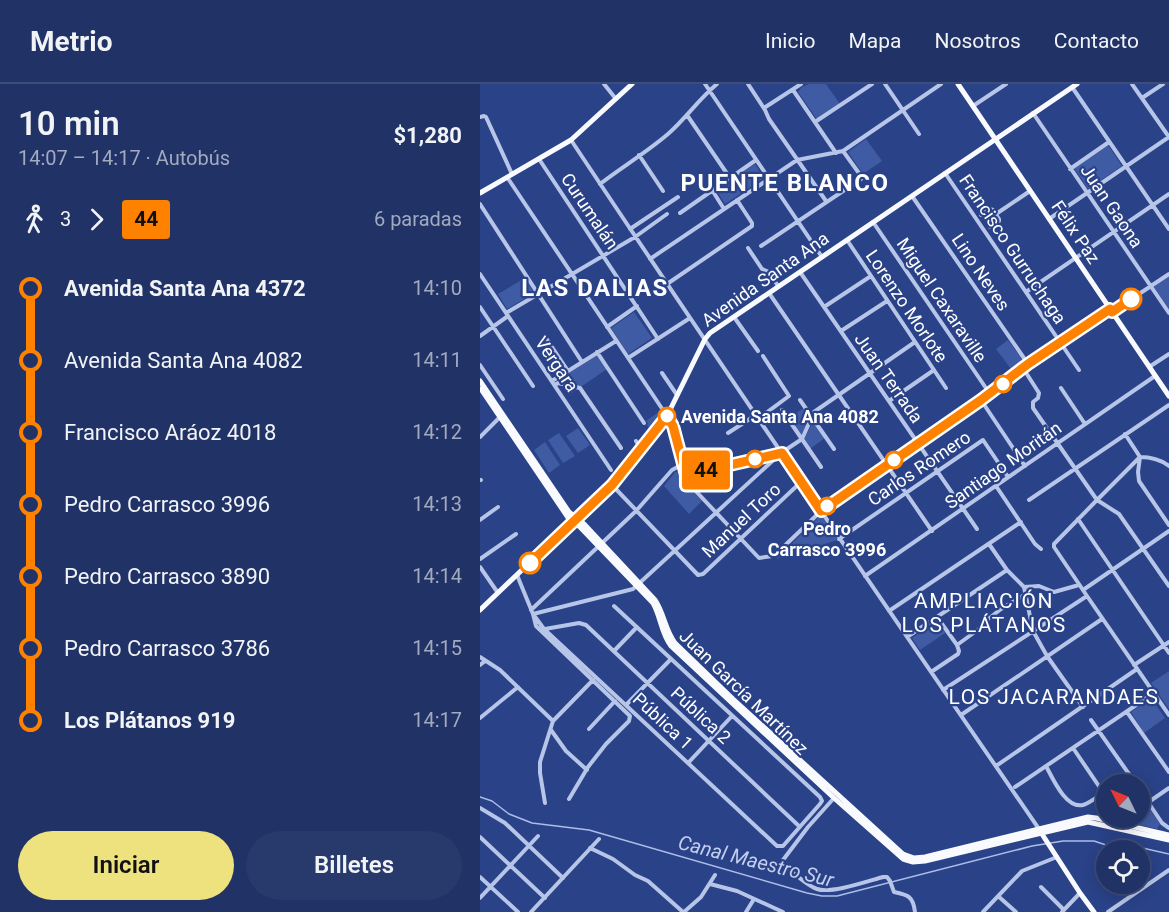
<!DOCTYPE html>
<html lang="es">
<head>
<meta charset="utf-8">
<style>
  :root { --surface:#203266; --page:#283a6c; --text:#f1f3f6; --muted:#a2aabf; --line:#3d4d7a; --accent:#eee27f }
  body { margin:0; font-family:Roboto,sans-serif; background:var(--page); color:var(--text); height:100vh; display:flex; flex-direction:column; font-size:22px; white-space:nowrap }
  * { box-sizing:border-box; margin:0 }
  p { font-size:20px; color:var(--muted) }
  .icon { flex:none; width:33px; height:33px; fill:none; stroke:currentColor; stroke-width:2; stroke-linecap:round; stroke-linejoin:round }
  .map { position:relative; flex:1; overflow:hidden }
  .details { display:flex; flex-direction:column; background:var(--surface); width:480px }
  .details>* { flex:none }
  .badge { padding:0 12px; border-radius:4px; font-size:21px; line-height:39px }
  .needle { width:39px; rotate:313deg }
  .buttons { position:absolute; left:616px; top:690px; display:grid; gap:12px }
  .buttons a { display:grid; place-items:center; width:54px; height:54px; border-radius:50%; background:var(--surface); box-shadow:0 3px 15px #0003,0 0 0 2px var(--line); font-size:30px }
  .map>.badge { position:absolute; translate:-50% -50%; box-shadow:0 0 0 3px #fff }
  .legs { display:flex; align-items:center; gap:9px; height:66px; padding:0 18px; font-size:20px }
  .legs p { margin-inline-start:auto }
  .headline { display:flex; align-items:center; justify-content:space-between; height:102px; padding:0 18px }
  h1 { font-size:33px; font-weight:600; line-height:45px }
  .button { display:flex; gap:12px; margin-top:auto; padding:12px 18px }
  .button a { flex:1; height:69px; border-radius:36px; background:var(--accent); color:#111; font-size:24px; font-weight:600; line-height:69px; text-align:center }
  .button a+a { background:var(--page); color:var(--text) }
  ul { padding:0 18px; list-style:none }
  li { display:flex; align-items:center; gap:21px; height:72px; font-size:22px }
  li i { display:grid; place-items:center; width:9px; height:100%; margin:0 8px; background:currentColor }
  li i::after { content:''; width:15px; height:15px; margin:-8px; border:4px solid; border-radius:50%; background:var(--surface) }
  li p { margin-inline-start:auto }
  li:first-child i { background:linear-gradient(#0000 50%,currentColor 0) }
  li:last-child i { background:linear-gradient(currentColor 50%,#0000 0) }
  header { display:flex; align-items:center; gap:36px; box-sizing:border-box; height:84px; padding:0 30px; background:var(--surface); border-bottom:2px solid var(--line) }
  header strong { font-size:28px }
  nav { display:flex; gap:33px; margin-inline-start:auto; font-size:21px }
  main { display:flex; flex:1; min-height:0 }
  .map>svg:first-child { display:block }
  .green { fill:#3f5ba4 }
  .lines { fill:none; stroke-linecap:round; stroke-linejoin:round }
  .stream { stroke:#acbde8; stroke-width:1.5 }
  .minor { stroke:#b7c5e8; stroke-width:4 }
  .major { stroke:#f9fafe; stroke-width:5 }
  .line-1-casing { stroke:#fff; stroke-width:14 }
  .line-1 { stroke:#ff8100; stroke-width:9 }
  .stop-1-dot { fill:#fff; stroke:#ff8100; stroke-width:3 }
  .labels { text-anchor:middle; dominant-baseline:central; stroke-width:4.5; stroke-linejoin:round; paint-order:stroke }
  .street-label { font-size:18px; fill:#fff; stroke:#2a4288 }
  .stop-label { font-size:18px; font-weight:bold; fill:#fff; stroke:#2a4288; text-anchor:start }
  .water-label { font-size:20px; font-style:italic; fill:#c3cfef; stroke:#2a4288 }
  .quarter-label { font-size:21px; letter-spacing:1.5px; fill:#fff; stroke:#2a4288 }
  .district-label { font-size:24px; font-weight:bold; letter-spacing:1.5px; fill:#fff; stroke:#2a4288 }
</style>
</head>
<body>
<header>
<strong>Metrio</strong>
<nav><a>Inicio</a><a>Mapa</a><a>Nosotros</a><a>Contacto</a></nav>
</header>
<main>
<section class="details">
<div class="headline"><div><h1>10 min</h1><p>14:07 – 14:17 · Autobús</p></div><b>$1,280</b></div>
<div class="legs"><svg class="icon" aria-label="walk" viewBox="0 0 24 24"><circle cx="13" cy="4" r="2"/><path d="M13 8l-2 6 4 7M11 14l-3 7M7 12l3-4h3l4 4"/></svg>3<svg class="icon" aria-label="forward" viewBox="0 0 24 24"><path d="M9 5l7 7-7 7"/></svg><b class="badge" style="background:#ff8100;color:#111">44</b><p>6 paradas</p></div>
<ul>
<li><i style="color:#ff8100"></i><b>Avenida Santa Ana 4372</b><p>14:10</p></li>
<li><i style="color:#ff8100"></i><span>Avenida Santa Ana 4082</span><p>14:11</p></li>
<li><i style="color:#ff8100"></i><span>Francisco Aráoz 4018</span><p>14:12</p></li>
<li><i style="color:#ff8100"></i><span>Pedro Carrasco 3996</span><p>14:13</p></li>
<li><i style="color:#ff8100"></i><span>Pedro Carrasco 3890</span><p>14:14</p></li>
<li><i style="color:#ff8100"></i><span>Pedro Carrasco 3786</span><p>14:15</p></li>
<li><i style="color:#ff8100"></i><b>Los Plátanos 919</b><p>14:17</p></li>
</ul>
<div class="button"><a>Iniciar</a><a>Billetes</a></div>
</section>
<div class="map">
<svg width="689" height="828" viewBox="0 0 689 828">
  <rect width="100%" height="100%" fill="#2a4288"/>
  <!-- green -->
  <path class="green" d="M329,0H346L360,20L339,35L336,34L318,8L322,3Z
    M386,55L402,77L383,90L368,68Z
    M628,61L642,82L608,105L594,84Z
    M275,80L284,94L245,120L236,106Z
    M689,192V225L674,203Z
    M45,194L54,209L27,225L18,210Z
    M154,228L172,254L148,270L131,244Z
    M528,256L545,280L534,289L516,265Z
    M117,270L127,285L89,311L83,302L91,296L87,290Z
    M324,324L330,333L321,352L309,334Z
    M180,327L183,331L172,348L167,341L168,339L166,337Z
    M333,338L345,354L330,365L324,355Z
    M98,344L110,361L98,369L86,352Z
    M79,349L95,372L83,379L68,356Z
    M65,358L80,381L69,389L54,366Z
    M199,387L205,392L207,401L222,417L209,430L184,402L195,388Z
    M339,433L343,434L358,456L296,475Z
    M457,537L465,549L440,566L432,554Z
    M689,587V625L671,599Z
    M671,614L685,634L664,649L651,628Z
    M666,724L670,725L680,740L677,745L647,738L646,737L650,734H660V728Z"/>
  <g class="lines">
    <!-- stream -->
    <path class="stream" d="M0,713L12,717L29,730L52,739L109,746L327,809L342,812H357L552,762L583,757H614L638,765L658,763L689,770"/>
    <!-- minor -->
    <path class="minor" d="M124,0L136,15
      M225,0L342,173
      M268,0L285,26L289,35L346,117
      M405,0L439,50
      M652,0L689,53
      M592,3L689,145
      M313,6L356,69
      M662,14L683,0
      M493,22L526,0
      M284,24L321,0
      M553,29L689,229
      M207,31L250,94
      M0,33L4,32L6,33L32,90
      M335,38L392,0
      M91,56C245,288 402,517 559,745
      M159,71L183,107
      M59,75L178,255
      M590,85L629,58
      M465,89L599,286
      M27,93L191,338L210,401L279,474L292,472L296,470L341,427L501,316L548,280L630,225
      M120,100C142,83 167,68 188,50C206,34 219,15 237,0
      M232,106L244,125
      M432,112L548,280
      M0,120L102,278
      M200,129L276,76
      M516,130L550,107
      M501,131L510,125L513,126L519,135V137L510,143
      M569,135L689,53
      M393,138L510,310
      M150,145L198,113
      M367,156L466,304
      M281,162L381,95V92L363,67
      M268,164L282,185L289,188L298,202
      M170,175L317,76L363,67L461,0
      M320,188L497,445
      M0,190L131,386
      M187,200L272,142V139L257,116
      M546,208L689,110
      M289,209L452,447
      M0,223L53,302
      M344,223L391,192
      M632,228L689,190
      M26,229L155,153L187,130
      M254,233L278,267
      M127,243L157,222
      M361,247L407,217
      M0,252L28,232
      M66,254L88,287
      M117,268L164,339
      M148,274L210,234
      M0,281L23,315
      M669,283L689,270
      M543,284L559,309L558,314L553,318V324L617,416L639,430L689,502
      M182,289L197,311
      M72,297L136,257
      M75,301L78,299L100,304L141,364
      M581,304L605,340
      M320,316L354,365
      M501,316L545,382
      M409,317L454,286
      M302,326L341,383
      M278,335L309,312L283,272
      M248,349L276,331
      M645,350L660,373L658,388L659,397L689,441
      M0,353L20,333
      M156,357L161,364
      M660,373L617,416L574,460V463L607,512L689,631
      M660,373C671,373 680,375 689,382
      M206,391L299,370
      M0,396H1
      M132,401L218,491L223,490L321,398
      M516,402L555,460L561,465
      M549,416L689,321
      M598,435L689,569
      M0,436L18,423
      M359,455L503,356L528,393
      M509,460L527,486L544,503L553,547L567,572L603,623
      M0,475L36,450
      M0,483L18,509
      M37,491L53,530L56,542L150,632L149,637L126,660L108,683L89,715
      M385,492L675,292
      M544,503L559,502L574,508L599,501
      M603,506L689,447
      M51,526L156,427L192,386L203,380
      M409,527L541,438
      M53,530L64,545L297,762H303L340,720L342,717L340,713L134,522
      M53,530L153,505L301,369L322,355L334,328L435,258
      M457,533L477,561
      M65,545L99,539L106,541L320,743
      M427,553L527,486
      M134,567L157,543
      M0,573L20,586L73,637L113,596
      M0,581L5,577
      M654,581L689,558
      M451,588L478,570L479,567L477,561L499,545L503,539L521,525L546,510
      M463,606L607,512
      M146,621L191,575
      M647,628L689,688
      M481,631L622,535
      M0,634L38,603
      M611,636L656,700
      M109,645L135,617
      M71,646L86,667L107,686
      M593,664L627,714
      M208,679L252,632
      M516,682L657,585
      M566,682C573,695 586,725 603,721C610,719 617,713 623,709
      M535,703L674,609
      M660,706L682,739L689,744
      M354,714L328,743L303,776L302,779C310,786 327,802 337,805C351,810 388,797 403,793H407L410,797L414,808C428,811 433,812 435,828
      M65,719L60,689V678L73,637
      M0,724L25,739L83,794
      M660,724L689,704
      M643,734H644
      M0,753L65,814
      M110,764L133,775L155,791L168,797L203,828
      M0,793L38,828
      M230,800L257,807L303,828
      M561,803L584,826
      M518,812L536,828
      M0,814L58,752
      M51,828L119,755
      M204,828L221,813L235,791
      M266,828L274,815
      M503,828L542,787L577,773
      M582,828L600,809
      M628,828L689,786"/>
    <!-- major -->
    <path class="major" d="M478,0L689,312
      M0,109L91,56L152,0
      M0,297L89,428L104,440L175,516C184,529 185,546 195,559L253,615L423,770L434,774L445,773L608,733L616,734L689,751
      M1,305L89,435L100,443L173,519C181,533 181,549 191,562L354,714L423,775L433,778L445,777L608,738L689,756
      M0,526L137,395L187,332L225,255L230,249L597,0
      M560,747L600,809L614,828"/>
  </g>
  <g class="lines">
    <!-- line-1 casing -->
    <g class="line-1-casing">
      <path id="line-1" d="M50,479L132,401L187,332L193,342L206,391L302,369L341,427L501,316L548,280L630,225L632,228L651,215"/>
    </g>
    <!-- line-1 -->
    <use href="#line-1" class="line-1"/>
  </g>
  <!-- markers -->
  <g class="stop-1-dot">
    <circle cx="651" cy="215" r="10"/>
    <circle cx="523" cy="300" r="8"/>
    <circle cx="187" cy="332" r="8"/>
    <circle cx="275" cy="375" r="8"/>
    <circle cx="414" cy="376" r="8"/>
    <circle cx="347" cy="422" r="8"/>
    <circle cx="50" cy="479" r="10"/>
  </g>
  <g class="labels">
    <!-- street labels -->
    <g class="street-label">
      <text transform="translate(632 122) rotate(56)">Juan Gaona</text>
      <text transform="translate(110 127) rotate(56)">Curumalán</text>
      <text transform="translate(596 148) rotate(56)">Félix Paz</text>
      <text transform="translate(533 165) rotate(56)">Francisco Gurruchaga</text>
      <text transform="translate(501 188) rotate(56)">Lino Neves</text>
      <text transform="translate(285 195) rotate(-35)">Avenida Santa Ana</text>
      <text transform="translate(462 216) rotate(56)">Miguel Caxaraville</text>
      <text transform="translate(427 222) rotate(56)">Lorenzo Morlote</text>
      <text transform="translate(77 280) rotate(56)">Vergara</text>
      <text transform="translate(409 294) rotate(55)">Juan Terrada</text>
      <text transform="translate(523 381) rotate(-35)">Santiago Moritán</text>
      <text transform="translate(439 384) rotate(-34)">Carlos Romero</text>
      <text transform="translate(261 436) rotate(-43)">Manuel Toro</text>
      <text transform="translate(264 608) rotate(44)">Juan García Martínez</text>
      <text transform="translate(221 631) rotate(43)">Pública 2</text>
      <text transform="translate(183 637) rotate(43)">Pública 1</text>
    </g>
    <!-- stop labels -->
    <g class="stop-label">
      <text x="201" y="332">Avenida Santa Ana 4082</text>
      <text x="347" y="444" text-anchor="middle">Pedro<tspan x="347" dy="21">Carrasco 3996</tspan></text>
    </g>
    <!-- water labels -->
    <g class="water-label">
      <text transform="translate(276 777) rotate(14)">Canal Maestro Sur</text>
    </g>
    <!-- quarter labels -->
    <g class="quarter-label">
      <text x="504" y="517">AMPLIACIÓN<tspan x="504" dy="24">LOS PLÁTANOS</tspan></text>
      <text x="574" y="613">LOS JACARANDAES</text>
    </g>
    <!-- district labels -->
    <g class="district-label">
      <text x="305" y="99">PUENTE BLANCO</text>
      <text x="115" y="204">LAS DALIAS</text>
    </g>
  </g>
</svg>
<div class="buttons">
<a><svg class="needle" viewBox="-14 -14 28 28"><path d="M0-13l5 13h-10z" fill="#e53935"/><path d="M0 13l5-13h-10z" fill="#a2aabf"/></svg></a>
<a><svg class="icon" aria-label="locate" viewBox="0 0 24 24"><circle cx="12" cy="12" r="6"/><path d="M12 2v4M12 18v4M2 12h4M18 12h4"/></svg></a>
</div>
<b class="badge" style="left:226px;top:386px;background:#ff8100;color:#111">44</b>
</div>
</main>
</body>
</html>
